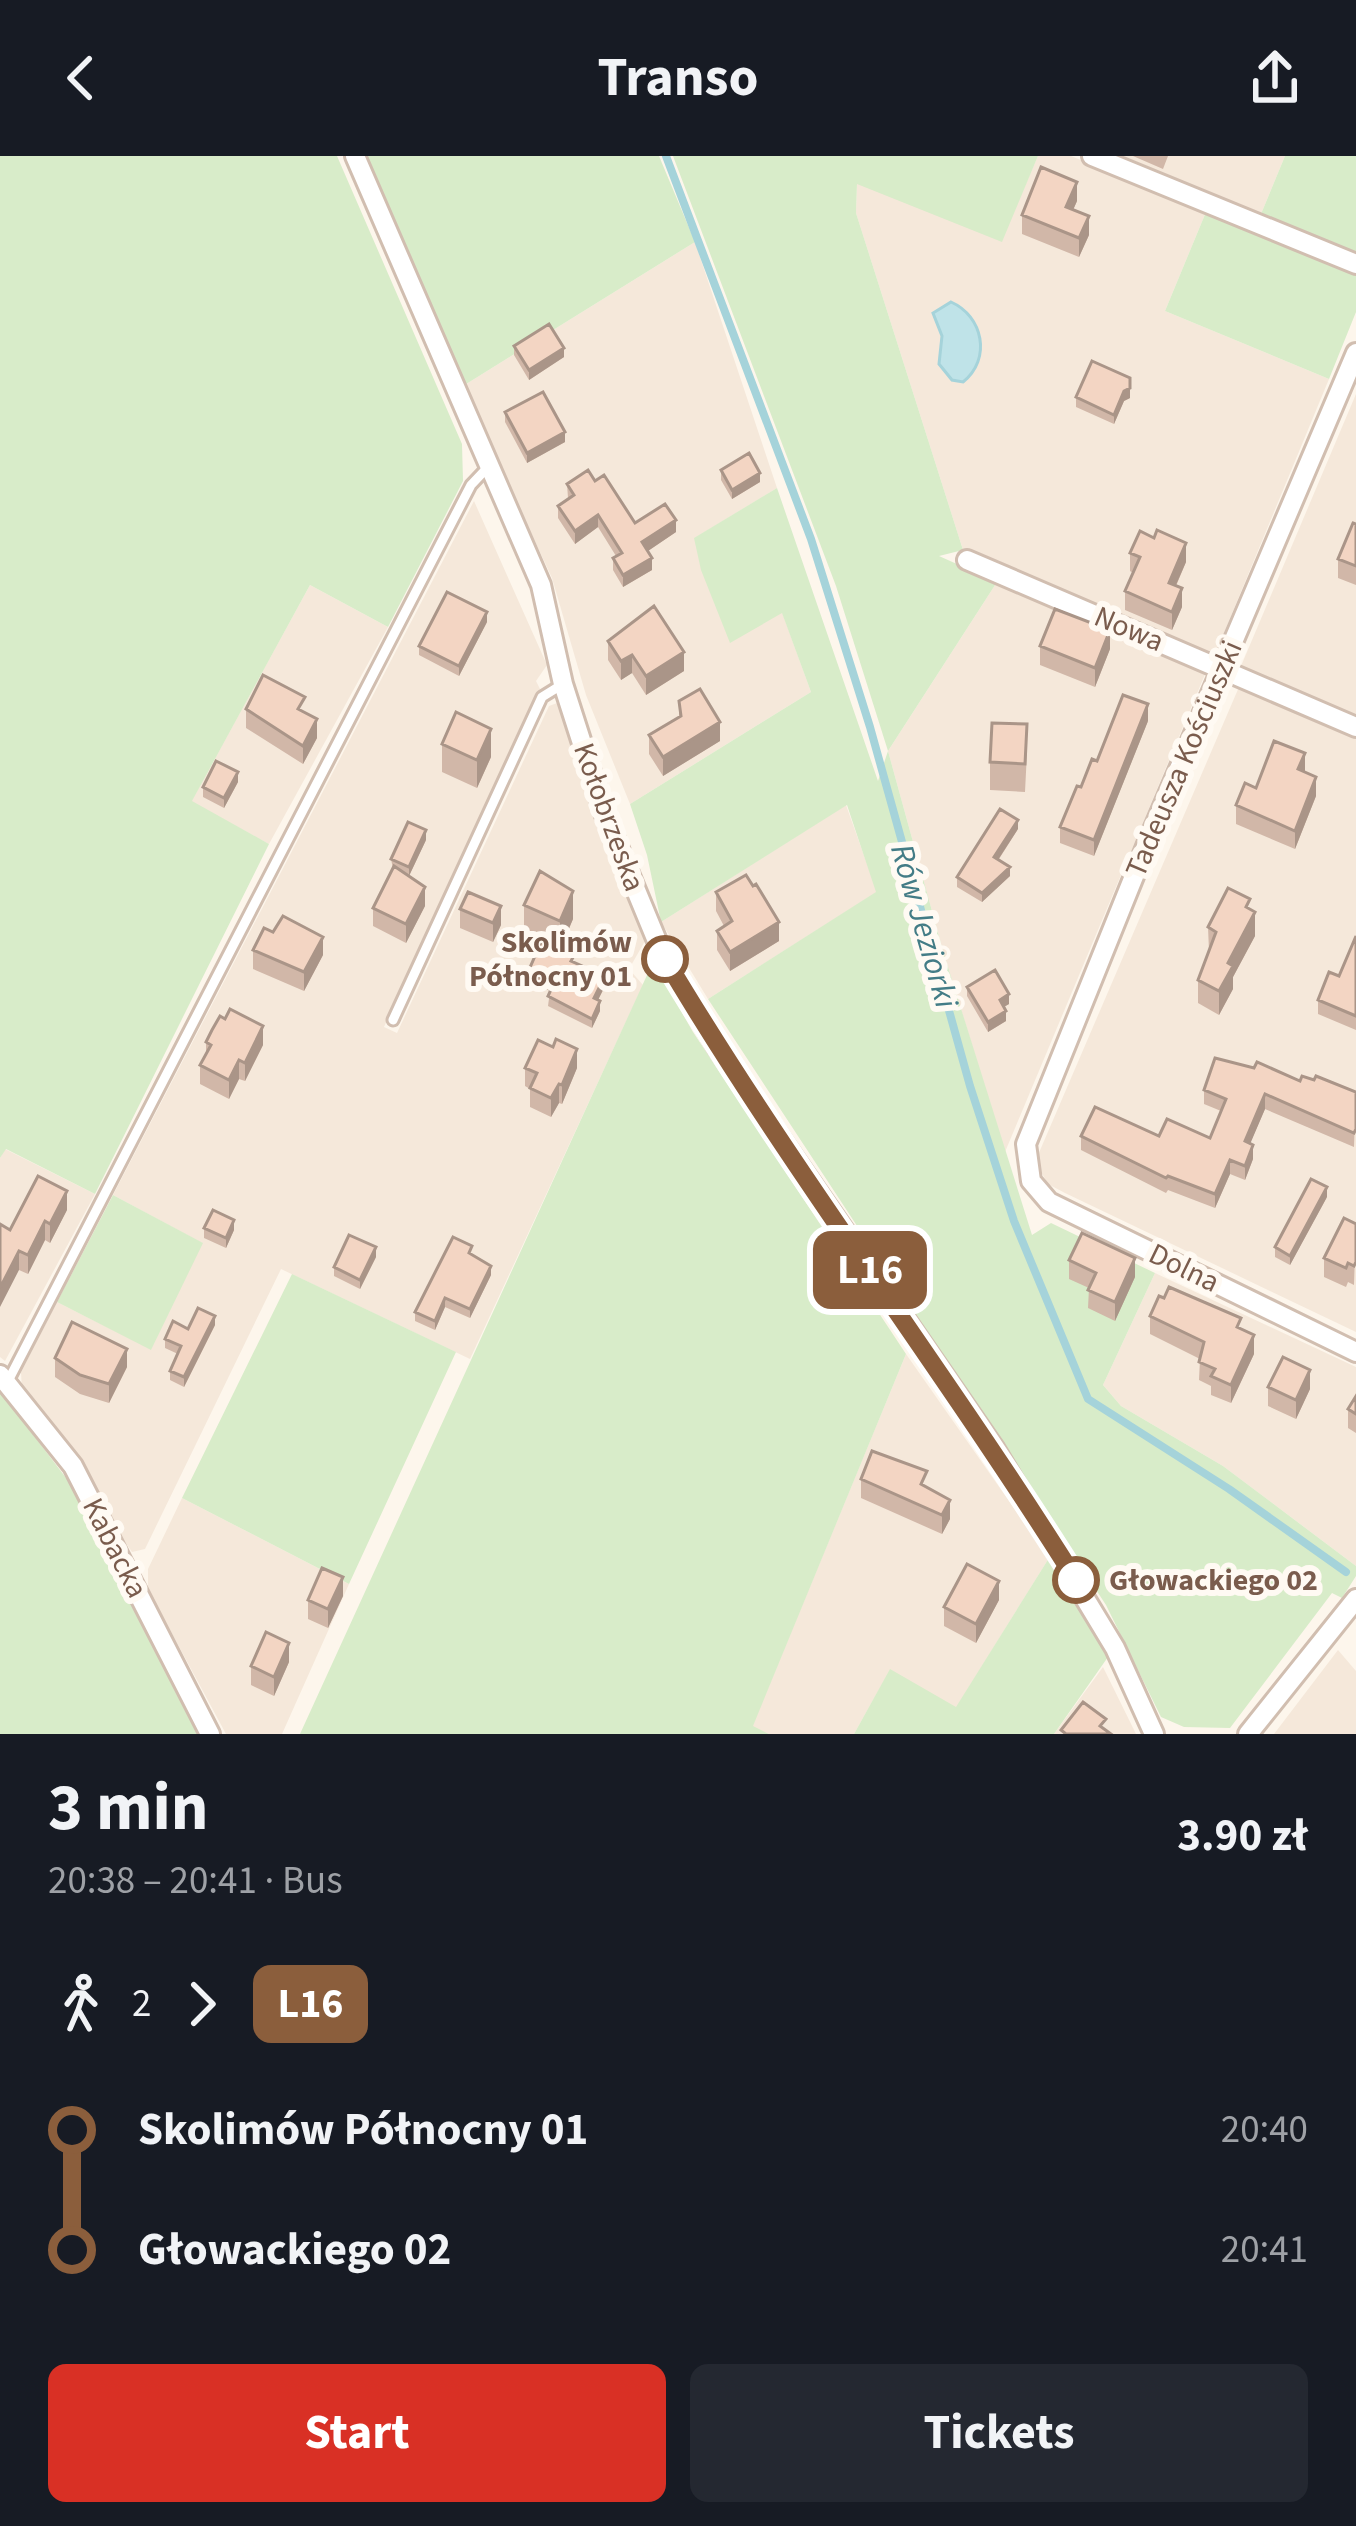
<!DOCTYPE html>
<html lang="en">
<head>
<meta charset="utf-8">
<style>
  :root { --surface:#171b24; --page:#242831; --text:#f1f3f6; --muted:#9ea1a6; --accent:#d93025 }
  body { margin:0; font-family:"Source Sans 3",sans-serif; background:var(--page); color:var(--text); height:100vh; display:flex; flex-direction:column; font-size:45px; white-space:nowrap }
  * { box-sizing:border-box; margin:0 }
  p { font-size:39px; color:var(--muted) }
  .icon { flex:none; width:66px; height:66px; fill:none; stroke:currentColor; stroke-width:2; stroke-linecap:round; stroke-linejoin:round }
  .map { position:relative; height:1578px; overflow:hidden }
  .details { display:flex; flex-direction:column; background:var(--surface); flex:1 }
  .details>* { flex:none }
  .badge { padding:0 24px; border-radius:18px; font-size:42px; line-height:78px }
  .map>.badge { position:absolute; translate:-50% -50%; box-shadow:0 0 0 6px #fff }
  .legs { display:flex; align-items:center; gap:18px; height:132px; padding:0 48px; font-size:39px }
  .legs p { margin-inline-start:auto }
  .headline { display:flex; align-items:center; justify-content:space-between; height:204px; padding:0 48px }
  h1 { font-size:66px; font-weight:700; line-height:90px }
  .action { display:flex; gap:24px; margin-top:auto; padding:24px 48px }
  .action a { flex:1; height:138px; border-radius:18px; background:var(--accent); color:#fff; font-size:48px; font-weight:700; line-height:138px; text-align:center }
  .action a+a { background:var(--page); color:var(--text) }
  ul { padding:0 48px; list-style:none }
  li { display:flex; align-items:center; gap:42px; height:120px; font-size:45px }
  li i { display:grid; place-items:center; width:18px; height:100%; margin:0 15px; background:currentColor }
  li i::after { content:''; width:30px; height:30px; margin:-15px; border:9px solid; border-radius:50%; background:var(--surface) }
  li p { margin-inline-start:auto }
  li:first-child i { background:linear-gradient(#0000 50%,currentColor 0) }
  li:last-child i { background:linear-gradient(currentColor 50%,#0000 0) }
  header { display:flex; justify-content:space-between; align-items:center; height:156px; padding:0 48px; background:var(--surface); font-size:54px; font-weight:700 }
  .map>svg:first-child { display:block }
  .residential { fill:#f5e8da }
  .green { fill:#d8ecc9 }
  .water { fill:#bfe3e8; stroke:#a5d3da; stroke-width:3 }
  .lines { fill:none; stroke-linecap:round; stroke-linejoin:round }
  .stream { stroke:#a5d3da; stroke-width:8 }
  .lane-casing { stroke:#d1beb0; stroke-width:15 }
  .street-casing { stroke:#d1beb0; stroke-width:24 }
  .lane { stroke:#fff; stroke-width:9 }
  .street { stroke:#fff; stroke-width:18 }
  .wall { fill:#d1b7a8 }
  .shaded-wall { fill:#aa9588 }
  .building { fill:#f3d5c3; stroke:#aa9588; stroke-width:3 }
  .line-1-casing { stroke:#fff; stroke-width:27 }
  .line-1 { stroke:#8b5e3c; stroke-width:18 }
  .stop-1-dot { fill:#fff; stroke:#8b5e3c; stroke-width:6 }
  .labels { text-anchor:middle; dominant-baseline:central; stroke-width:12; stroke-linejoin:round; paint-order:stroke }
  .street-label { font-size:30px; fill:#7a5c4d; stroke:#fffaf3 }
  .stop-label { font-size:30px; font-weight:bold; fill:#7a5c4d; stroke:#fffaf3; text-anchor:end }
  .water-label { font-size:33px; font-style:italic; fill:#437c86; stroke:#fffaf3 }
</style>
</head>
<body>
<header><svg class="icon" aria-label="back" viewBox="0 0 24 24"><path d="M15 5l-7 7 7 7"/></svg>Transo<svg class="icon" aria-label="share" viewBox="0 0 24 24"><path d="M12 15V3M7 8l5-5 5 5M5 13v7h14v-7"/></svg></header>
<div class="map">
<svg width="1356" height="1578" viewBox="0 0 1356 1578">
  <rect width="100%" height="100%" fill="#fdf6ec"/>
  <!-- residential -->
  <path class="residential" d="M1038,0H1071L1206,56L1165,155L1329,223L1214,501L963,394L856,57L857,27L1001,85Z
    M1123,0H1285L1261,58Z
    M695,86L777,332L695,382L782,456L811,536L630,648L586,539L552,422L463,230Z
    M1356,238V559L1241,510Z
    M474,345L547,509L536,525L540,533L384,871L397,877L549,550L560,546L578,612L645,785L629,813L643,829L470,1203L281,1113L145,1393L132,1396L22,1235L21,1216L57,1146L151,1193L202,1087L113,1039Z
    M997,426L1206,516L1005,996L943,795L888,595Z
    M310,429L388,471L269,688L191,646Z
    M1239,531L1356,583V1176L1065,1037L1048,1028L1040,1014L1038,999Z
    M846,649L877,736L708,843L661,766Z
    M5,993L95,1038L5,1205L0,1201V1002Z
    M1155,1117L1356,1211V1410L1223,1310L1121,1250L1103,1229Z
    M906,1198L1049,1402L956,1552L890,1514L854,1578H769L752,1571Z
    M182,1342L349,1428L282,1578H226L148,1433V1413Z
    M1338,1494L1356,1515V1578H1274Z
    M1103,1511L1136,1578H1054Z"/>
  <!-- green -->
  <path class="green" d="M0,0H337L462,288L463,325L388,471L310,429L192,645L269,688L95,1038L6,993L0,1002Z
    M362,0H659L695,86L463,230Z
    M673,0H1038L1002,86L857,28L856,57L963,394L939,400L997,426L888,595L943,795L1032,1079L1051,1067L1155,1117L1103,1229L1121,1250L1223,1310L1356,1410V1420L1342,1442L1332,1437L1230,1572L1184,1571L1161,1561L1106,1449L708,843L876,736L847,649L661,766L647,699L630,648L811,536L782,457L730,487L701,414L694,382L777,332L878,625L888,595L836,430Z
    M1285,0H1356V97L1261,58Z
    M1206,56L1356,119V156L1329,223L1165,155Z
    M653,806L693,876L906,1198L753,1570L769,1578H300Z
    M113,1039L203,1087L151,1194L57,1146Z
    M292,1118L456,1196L349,1428L182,1342Z
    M0,1235L79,1339L110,1408L200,1578H0Z
    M1049,1402L1108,1501L1054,1578H854L890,1513L956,1551Z"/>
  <!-- water -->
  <path class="water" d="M951,146C983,160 992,203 963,226L952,224L939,208L942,180L933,157Z"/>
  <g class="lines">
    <!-- stream -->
    <path class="stream" d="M666,0L811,383L870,571L970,930L1014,1065L1088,1243L1229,1333L1346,1416"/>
    <!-- lane casing -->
    <g class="lane-casing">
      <path id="lane" d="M393,864L542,541L563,528
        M7,1227L471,329L489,310"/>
    </g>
    <!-- street casing -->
    <g class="street-casing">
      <path id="street" d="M355,0L541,429L563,528L605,659L664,802L718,892L994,1292L1115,1492L1154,1578
        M1092,0L1356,108
        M1356,197L1147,688L1026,988L1031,1025L1049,1046L1356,1196
        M967,404L1356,571
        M0,1219L73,1310L210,1578
        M1248,1578L1356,1443"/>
    </g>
    <!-- lane -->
    <use href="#lane" class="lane"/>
    <!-- street -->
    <use href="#street" class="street"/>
  </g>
  <!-- wall -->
  <path class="wall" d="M1133,0H1168L1163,13Z
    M1077,45L1073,54L1089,79L1079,101L1022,78V59Z
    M514,190L564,201L529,224L514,199Z
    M1076,241L1130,242L1124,245L1114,268L1076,251Z
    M505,256L565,286L527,307L505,266Z
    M721,314L760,326L732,343L721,324Z
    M595,325L635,367L676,376L648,395L652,414L623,431L613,414V402L616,400L598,371L575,388L558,362V350L568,342L567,328Z
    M1356,368V429L1338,422V403Z
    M1130,397L1186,406L1176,430L1182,451L1172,474L1125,454V435L1133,417L1130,415Z
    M487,466L459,520L419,499V490Z
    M608,485L684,515L646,539L632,517L621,524L608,504Z
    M1040,490L1110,493L1095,531L1040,509Z
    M679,545L720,585L663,620L649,598V579L679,561Z
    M246,553L305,556L317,582L303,608L246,572Z
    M1148,565L1094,700L1060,687V671L1097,605Z
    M442,588L491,601L477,632L442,616Z
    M1027,596L1025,636L990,634V606Z
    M1305,616L1316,640L1295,693L1236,668V649L1256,632Z
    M238,626L224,652L203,641V631Z
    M1018,673L999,703L1010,720L982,746L957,731V721Z
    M426,684L409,720L425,750L406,787L373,770V752L393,713L391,703Z
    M716,736L779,785L730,815L717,794V775L724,770L716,755Z
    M524,749L573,763L562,790L575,807L605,830L598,844L600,855L592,872L548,850L550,835L528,825V816L542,784L524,777Z
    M460,753L501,769L493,786L460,772Z
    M1250,753L1255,780L1233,821V833L1219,859L1198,847V824L1209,795L1208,771Z
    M273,776L323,799L304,835L253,813V794Z
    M1356,780V874L1318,858V844L1339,820Z
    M967,831L1009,848L1004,851L1006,865L988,876L967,840Z
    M206,886L263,889L245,925L239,923L229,943L200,928V909L206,898Z
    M525,912H577L562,948L559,947L551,961L530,951V933L525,930Z
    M1300,925L1356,936L1354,991L1265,953L1250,987L1253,1003L1245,1024L1230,1018L1215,1052L1168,1034L1166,1037L1081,994V980L1210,982L1221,955L1204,948V934Z
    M1327,1041L1290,1109L1275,1101V1091Z
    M67,1054L50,1087L45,1084L28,1118L19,1114L10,1074Z
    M1356,1068L1354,1129L1348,1126L1346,1131L1324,1121V1102Z
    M204,1072L234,1074L226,1092L204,1082Z
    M472,1099L491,1119L470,1162L445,1151L435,1174L415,1165V1156Z
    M376,1101L360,1133L334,1120V1111Z
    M1069,1104L1135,1121L1115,1165L1088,1152L1089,1132L1069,1123Z
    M1150,1160L1241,1173L1254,1198L1231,1247L1211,1239V1230L1199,1224L1200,1203L1150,1178Z
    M215,1169L184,1231L170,1224V1215L178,1198L165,1192V1183L188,1173Z
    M55,1202L127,1211L109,1247L80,1238L55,1221Z
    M1268,1231L1310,1233L1296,1263L1268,1250Z
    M1356,1240V1277L1348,1272V1253Z
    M861,1323L927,1331L950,1363L942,1378L861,1342Z
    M343,1440L328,1472L308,1463V1444Z
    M999,1444L976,1487L944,1470V1451Z
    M289,1506L274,1540L251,1529V1510Z"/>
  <!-- shaded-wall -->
  <path class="shaded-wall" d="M1077,26V45L1066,70V51Z
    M1089,60V79L1079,101V82Z
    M564,192V201L529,224V214Z
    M1130,232V242L1124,245L1114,268V259L1124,235Z
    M565,276V286L527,307V297Z
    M760,317V326L732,343V334Z
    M598,359V371L575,388V375Z
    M676,364V376L642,399V386Z
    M1186,387V406L1169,445V427Z
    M652,402V414L623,431V419Z
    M1182,432V451L1172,474V456Z
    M487,456V466L459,520V510Z
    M1110,474V493L1095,531V512Z
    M684,496V515L646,539V520Z
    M632,499V517L621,524V505Z
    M1148,548V565L1094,700V684Z
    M317,563V582L303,608V590Z
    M720,566V585L663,620V601Z
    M491,573V601L477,632V604Z
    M1305,597V616L1298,613Z
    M238,616V626L224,652V642Z
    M1316,621V640L1295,693V675Z
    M1018,664V673L994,710V701Z
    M426,674V684L409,720V711Z
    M1010,711V720L982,746V737Z
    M425,731V750L406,787V768Z
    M573,735V763L560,793V765Z
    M501,750V769L493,786V767Z
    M1255,756V780L1233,821V833L1219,859V835L1228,807Z
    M779,766V785L730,815V796Z
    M323,781V799L304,835V816Z
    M605,820V830L594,852V842Z
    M1009,838V848L1000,853V844Z
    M600,845V855L592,872V863Z
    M1006,855V865L988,876V866Z
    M263,870V889L245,925V907Z
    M577,893V912L562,948V929Z
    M239,904V923L229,943V924Z
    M559,928V947L551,961V942Z
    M1265,938V953L1245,1000V985Z
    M1253,989V1003L1245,1024V1010Z
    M1230,1004V1018L1215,1052V1038Z
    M1327,1031V1041L1290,1109V1100Z
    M67,1035V1054L50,1087V1068Z
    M234,1064V1074L226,1092V1082Z
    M45,1065V1084L28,1118V1099Z
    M376,1091V1101L360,1133V1124Z
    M19,1095V1114L0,1151V1132Z
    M1135,1102V1121L1115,1165V1146Z
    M491,1110V1119L470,1162V1153Z
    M445,1142V1151L435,1174V1165Z
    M215,1160V1169L184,1231V1221Z
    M1254,1179V1198L1231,1247V1229Z
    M127,1193V1211L109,1247V1228Z
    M1310,1214V1233L1296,1263V1244Z
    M950,1344V1363L942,1378V1359Z
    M343,1421V1440L328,1472V1453Z
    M999,1425V1444L976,1487V1468Z
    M289,1487V1506L274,1540V1521Z"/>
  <!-- building -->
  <path class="building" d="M1041,11L1077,26L1066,51L1089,60L1079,82L1022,59Z
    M549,168L564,192L529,214L514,190Z
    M1092,205L1130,222V232L1124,235L1114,259L1076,241Z
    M543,236L565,276L527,297L505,256Z
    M749,297L760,317L732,334L721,314Z
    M588,314L595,325L604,319L635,367L665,348L676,364L642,386L652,402L623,419L613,402L622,397L598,359L575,375L558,350L574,339L567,328Z
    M1353,367L1356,368V410L1338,403Z
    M1157,374L1186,387L1169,427L1182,432L1172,456L1125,435L1140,401L1130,397L1140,375L1154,382Z
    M447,436L487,456L459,510L419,490Z
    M654,450L684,496L646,520L632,499L621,505L608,485Z
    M1055,453L1110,474L1095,512L1040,490Z
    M263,519L305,541L298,553L317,563L303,590L246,553Z
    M700,533L720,566L663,601L649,579L681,560L679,545Z
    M1123,539L1148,548L1094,684L1060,671L1077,630L1081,631L1092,603L1097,605Z
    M456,556L491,573L477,604L442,588Z
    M992,567L1027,568L1025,608L990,606Z
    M1274,585L1305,597L1298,613L1316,621L1295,675L1236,649L1245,627L1256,632Z
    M216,605L238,616L224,642L203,631Z
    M1000,653L1018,664L994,701L1010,711L982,737L957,721Z
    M408,666L426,674L409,711L391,703Z
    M394,710L425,731L406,768L373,752Z
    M540,715L573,735L560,765L524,749Z
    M746,719L753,730L756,728L779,766L730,796L717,775L732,765L716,736Z
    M1228,732L1250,743L1246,751L1255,756L1228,807L1233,810L1219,835L1198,824L1216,776L1208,771Z
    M468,736L501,750L493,767L460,753Z
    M283,760L323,781L304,816L253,794L264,772L273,776Z
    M1356,780V860L1318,844L1329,816L1339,820Z
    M543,782L576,796L571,805L605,820L594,842L600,845L592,863L548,840L554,827L528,816Z
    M995,814L1009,838L1000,844L1006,855L988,866L967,831Z
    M230,853L263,870L245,907L239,904L229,924L200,909L211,889L206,886L212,874L220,860L225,863Z
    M556,883L577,893L562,929L559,928L551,942L530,932L537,917L525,912L538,884L553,891Z
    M1215,902L1254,912L1257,906L1300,925L1302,920L1314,924L1316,920L1356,936V973L1354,977L1265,938L1245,985L1253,989L1245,1010L1230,1004L1215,1038L1168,1020L1166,1022L1081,980L1095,951L1159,980L1167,963L1210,982L1226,943L1204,934Z
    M38,1020L67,1035L50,1068L45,1065L28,1099L19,1095L0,1132V1068L10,1074Z
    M1311,1023L1327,1031L1290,1100L1275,1091Z
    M213,1054L234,1064L226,1082L204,1072Z
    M1344,1062L1356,1068V1106L1354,1110L1348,1107L1346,1112L1324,1102Z
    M1082,1077L1135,1102L1115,1146L1088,1134L1096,1117L1069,1104Z
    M349,1079L376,1091L360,1124L334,1111Z
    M453,1081L472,1090L469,1097L491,1110L470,1153L445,1142L435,1165L415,1156Z
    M1169,1131L1241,1162L1237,1171L1254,1179L1231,1229L1211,1220L1215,1213L1199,1206L1204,1186L1150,1160L1159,1140L1164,1142Z
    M198,1152L215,1160L184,1221L170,1215L181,1190L165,1183L173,1165L188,1173Z
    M72,1166L127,1193L109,1228L80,1219L55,1202Z
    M1283,1201L1310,1214L1296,1244L1268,1231Z
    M1356,1240V1258L1348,1253Z
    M872,1295L927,1315L921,1328L950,1344L942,1359L861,1323Z
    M967,1408L999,1425L976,1468L944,1451Z
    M322,1412L343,1421L328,1453L308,1444Z
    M266,1476L289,1487L274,1521L251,1510Z
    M1083,1546L1106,1563L1100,1570L1111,1578H1066L1061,1574Z"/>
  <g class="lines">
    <!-- line-1 casing -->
    <g class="line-1-casing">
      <path id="line-1" d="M665,803C792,1016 944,1214 1076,1424"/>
    </g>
    <!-- line-1 -->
    <use href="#line-1" class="line-1"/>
  </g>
  <!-- markers -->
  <g class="stop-1-dot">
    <circle cx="665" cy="803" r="21"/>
    <circle cx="1076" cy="1424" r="21"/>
  </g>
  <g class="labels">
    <!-- street labels -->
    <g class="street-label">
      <text transform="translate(1129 473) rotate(23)">Nowa</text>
      <text transform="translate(1184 603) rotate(-67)">Tadeusza Kościuszki</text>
      <text transform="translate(609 661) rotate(70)">Kołobrzeska</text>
      <text transform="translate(1184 1112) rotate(26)">Dolna</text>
      <text transform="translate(115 1392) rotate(63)">Kabacka</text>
    </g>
    <!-- stop labels -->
    <g class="stop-label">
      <text x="632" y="786">Skolimów<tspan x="632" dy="34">Północny 01</tspan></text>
      <text x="1109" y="1424" text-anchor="start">Głowackiego 02</text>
    </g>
    <!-- water labels -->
    <g class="water-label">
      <text transform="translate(924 770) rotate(74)">Rów Jeziorki</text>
    </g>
  </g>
</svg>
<b class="badge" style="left:870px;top:1114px;background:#8b5e3c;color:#fff">L16</b>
</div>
<section class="details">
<div class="headline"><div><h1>3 min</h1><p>20:38 – 20:41 · Bus</p></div><b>3.90 zł</b></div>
<div class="legs"><svg class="icon" aria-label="walk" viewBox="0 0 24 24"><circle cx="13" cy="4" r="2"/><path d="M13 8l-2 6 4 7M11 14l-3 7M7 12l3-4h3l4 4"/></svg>2<svg class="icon" aria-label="forward" viewBox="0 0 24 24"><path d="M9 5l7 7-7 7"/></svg><b class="badge" style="background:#8b5e3c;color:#fff">L16</b></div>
<ul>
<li><i style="color:#8b5e3c"></i><b>Skolimów Północny 01</b><p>20:40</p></li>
<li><i style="color:#8b5e3c"></i><b>Głowackiego 02</b><p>20:41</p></li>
</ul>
<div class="action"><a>Start</a><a>Tickets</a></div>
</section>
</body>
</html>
